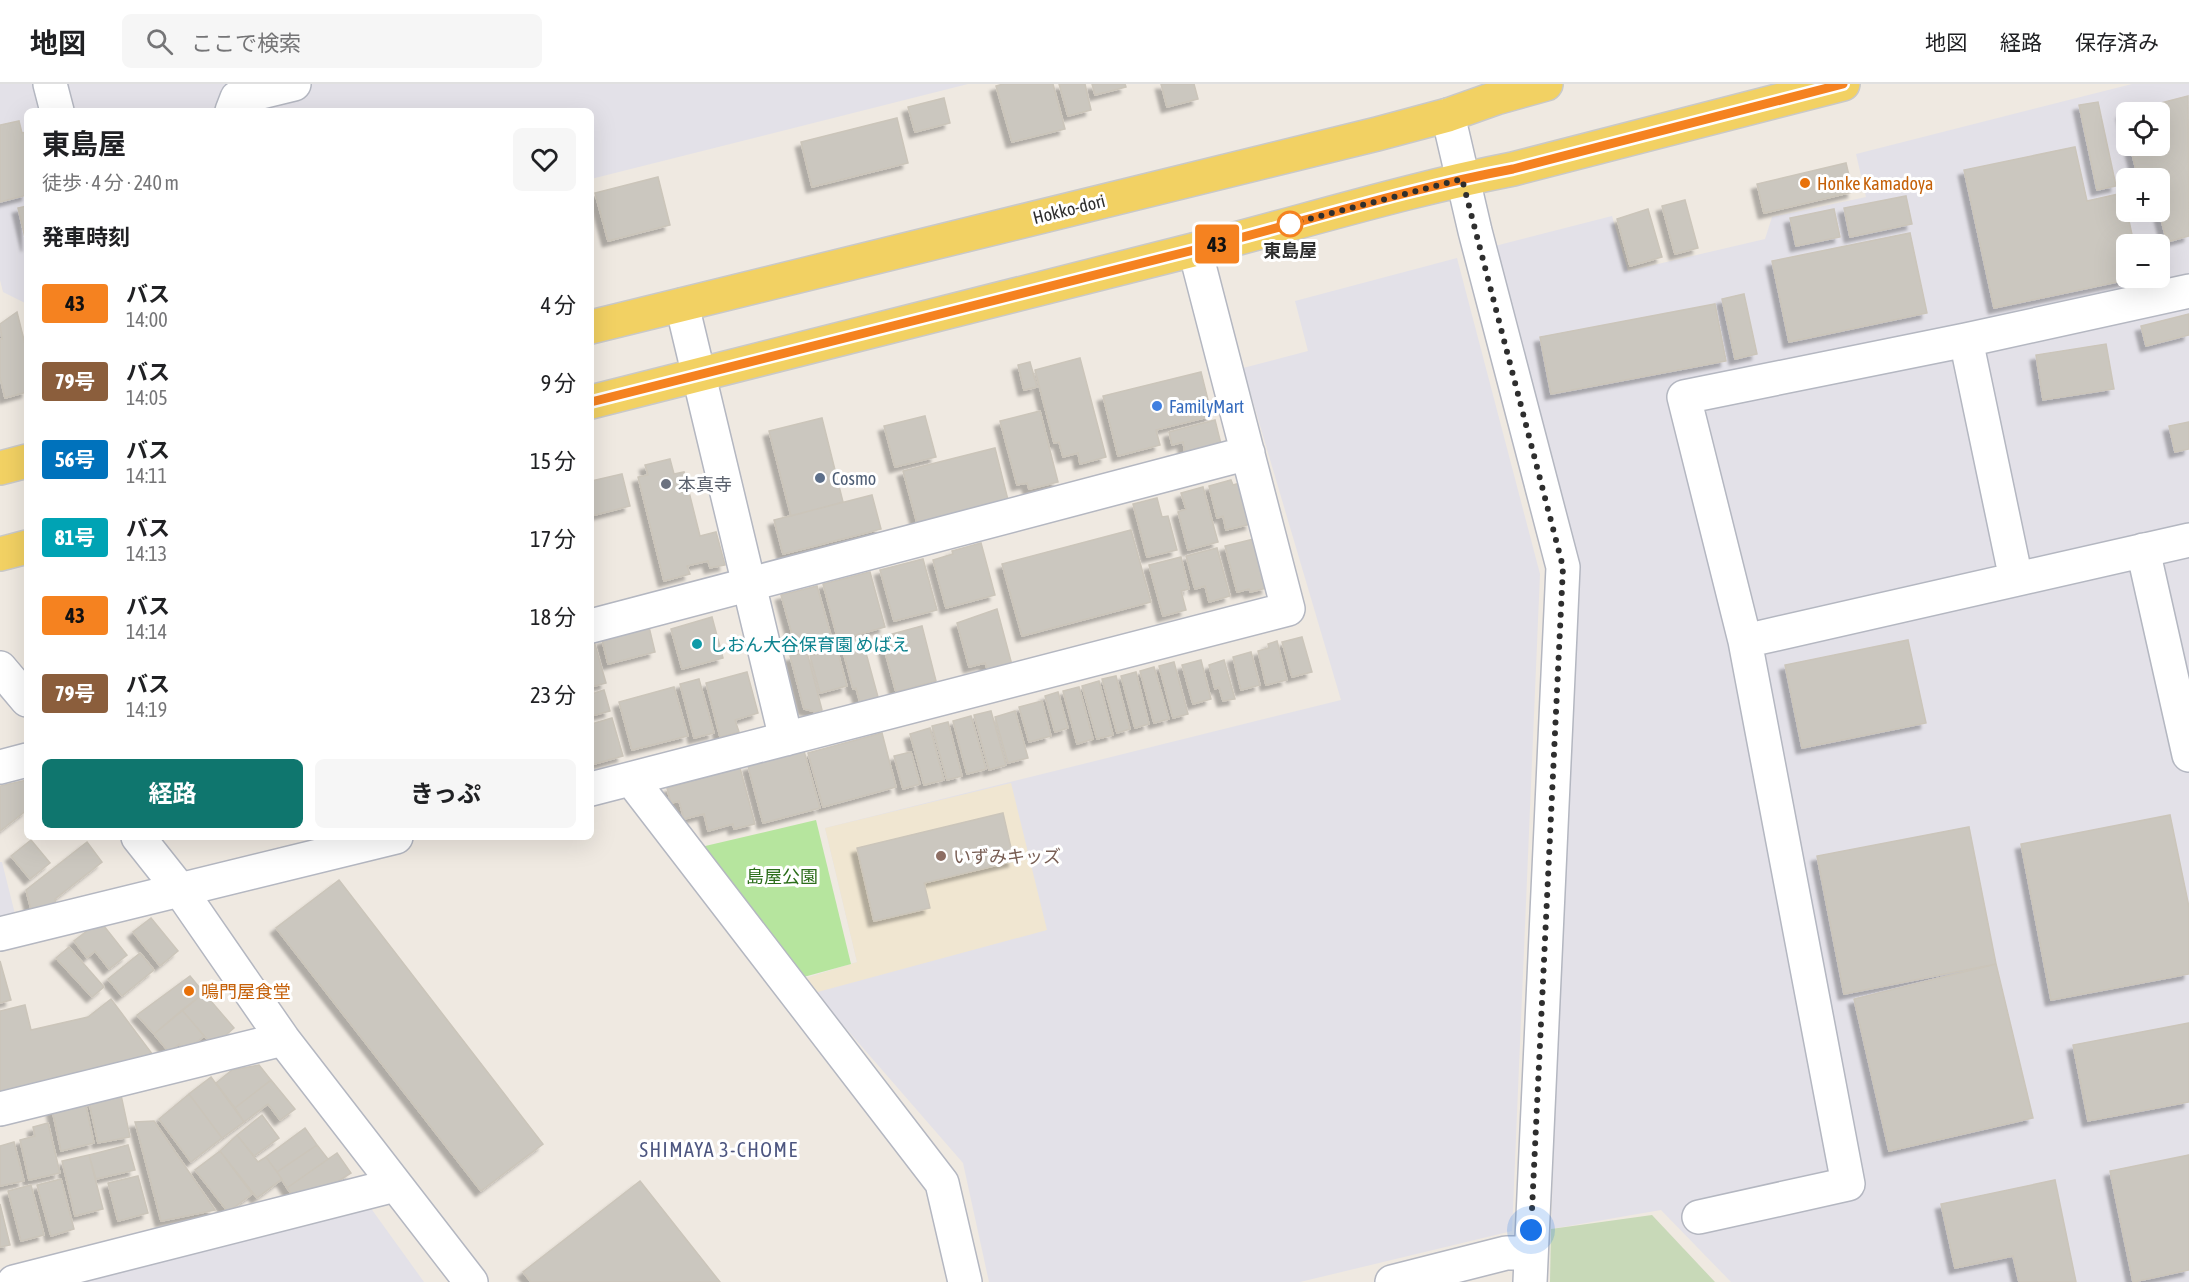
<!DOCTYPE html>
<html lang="ja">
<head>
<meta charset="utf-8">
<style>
  :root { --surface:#fff; --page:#f6f6f6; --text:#202124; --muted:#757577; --line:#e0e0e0; --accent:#0f766e }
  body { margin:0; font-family:"Asap Condensed","Noto Sans JP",sans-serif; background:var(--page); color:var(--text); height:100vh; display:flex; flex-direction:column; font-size:22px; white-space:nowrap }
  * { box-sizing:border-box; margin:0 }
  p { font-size:20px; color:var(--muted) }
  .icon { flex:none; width:33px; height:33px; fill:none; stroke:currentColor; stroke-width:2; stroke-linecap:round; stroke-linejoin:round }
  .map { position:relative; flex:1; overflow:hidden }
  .drawer { position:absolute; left:24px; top:24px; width:570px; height:732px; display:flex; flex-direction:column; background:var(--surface); border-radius:9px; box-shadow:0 6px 24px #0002 }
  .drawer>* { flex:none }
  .badge { padding:0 12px; border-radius:4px; font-size:21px; line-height:39px }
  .fabs { position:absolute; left:2116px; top:18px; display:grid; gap:12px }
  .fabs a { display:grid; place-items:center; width:54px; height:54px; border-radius:9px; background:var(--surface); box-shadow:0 6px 24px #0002; font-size:30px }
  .you { position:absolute; width:30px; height:30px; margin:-15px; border:4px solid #fff; border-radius:50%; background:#1a73e8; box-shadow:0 0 0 9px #1a73e833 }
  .map>.badge { position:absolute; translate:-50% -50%; box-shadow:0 0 0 3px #fff }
  h2 { padding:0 18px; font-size:22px; line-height:54px }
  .round { display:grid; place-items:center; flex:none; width:63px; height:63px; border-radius:9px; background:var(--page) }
  .headline { display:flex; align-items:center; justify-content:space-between; height:102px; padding:0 18px }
  h1 { font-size:28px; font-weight:700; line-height:45px }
  .cta { display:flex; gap:12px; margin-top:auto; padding:12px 18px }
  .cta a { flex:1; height:69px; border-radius:9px; background:var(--accent); color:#fff; font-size:24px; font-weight:700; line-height:69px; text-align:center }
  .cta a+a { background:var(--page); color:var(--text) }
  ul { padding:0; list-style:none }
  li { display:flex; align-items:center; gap:18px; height:78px; padding:0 18px }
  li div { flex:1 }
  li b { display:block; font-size:22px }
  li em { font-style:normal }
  li .badge { min-width:66px; font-weight:700; text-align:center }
  header { display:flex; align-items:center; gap:36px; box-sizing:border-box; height:84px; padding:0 30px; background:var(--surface); border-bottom:2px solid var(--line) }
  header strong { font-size:28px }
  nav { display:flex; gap:33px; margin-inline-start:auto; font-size:21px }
  .search { width:420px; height:54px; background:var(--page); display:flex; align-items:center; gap:15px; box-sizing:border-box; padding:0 21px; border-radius:9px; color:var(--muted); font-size:22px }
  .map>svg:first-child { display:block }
  .industrial { fill:#e3e1e8; fill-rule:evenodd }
  .education { fill:#f0e6d1 }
  .green { fill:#b6e59e }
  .cemetery { fill:#c8d9b8 }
  .building { fill:#cbc7bf; stroke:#cbc5ba; stroke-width:1.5; filter:url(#shadow) }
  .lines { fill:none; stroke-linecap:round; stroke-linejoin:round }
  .minor-casing { stroke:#b4b7c1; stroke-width:36 }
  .major-casing { stroke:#c9c9c9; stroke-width:36 }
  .minor { stroke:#fff; stroke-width:33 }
  .major { stroke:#f2d163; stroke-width:33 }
  .line-casing { stroke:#fff; stroke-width:14 }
  .line { stroke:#f58220; stroke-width:9 }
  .walk { stroke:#2e2e2e; stroke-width:6; stroke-dasharray:0 10.8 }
  .food-dot { fill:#e8710a; stroke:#fff; stroke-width:2 }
  .stop-dot { fill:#fff; stroke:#f58220; stroke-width:3 }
  .shop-dot { fill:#3f7fe0; stroke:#fff; stroke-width:2 }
  .service-dot { fill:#5c6f8a; stroke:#fff; stroke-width:2 }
  .worship-dot { fill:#6b7280; stroke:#fff; stroke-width:2 }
  .culture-dot { fill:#0f9aa8; stroke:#fff; stroke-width:2 }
  .education-dot { fill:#8d6e63; stroke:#fff; stroke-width:2 }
  .labels { text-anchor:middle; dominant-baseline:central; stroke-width:6; stroke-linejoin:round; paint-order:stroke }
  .food-label { font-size:18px; fill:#c56008; stroke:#fff; text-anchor:start }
  .street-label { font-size:18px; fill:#2e2e2e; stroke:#fff }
  .stop-label { font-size:18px; font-weight:bold; fill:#2e2e2e; stroke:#fff }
  .shop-label { font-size:18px; fill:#366cbe; stroke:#fff; text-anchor:start }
  .service-label { font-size:18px; fill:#4e5e75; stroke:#fff; text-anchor:start }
  .worship-label { font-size:18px; fill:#5b616d; stroke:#fff; text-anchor:start }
  .culture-label { font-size:18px; fill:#0d838f; stroke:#fff; text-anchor:start }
  .education-label { font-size:18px; fill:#785e54; stroke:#fff; text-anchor:start }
  .park-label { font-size:18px; fill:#2c6e1b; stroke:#fff }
  .neighbourhood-label { font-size:20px; letter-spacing:1.5px; fill:#4d5680; stroke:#fff }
</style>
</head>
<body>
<header>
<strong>地図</strong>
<div class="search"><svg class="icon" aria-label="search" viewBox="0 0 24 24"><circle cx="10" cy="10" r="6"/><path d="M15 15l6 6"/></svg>ここで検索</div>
<nav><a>地図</a><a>経路</a><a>保存済み</a></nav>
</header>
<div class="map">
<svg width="2189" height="1198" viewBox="0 0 2189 1198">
  <defs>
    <filter id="shadow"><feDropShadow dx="-5.5" dy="5.5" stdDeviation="1.5" flood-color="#0004"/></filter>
  </defs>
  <rect width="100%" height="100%" fill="#efe9e1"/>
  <!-- industrial -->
  <path class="industrial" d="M0,0H968L591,95V27H27V220L3,208L0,196Z
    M2132,0H2189V1198H1731L1661,1126L1551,1145L1575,484L1491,163L1612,132L1628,187L1765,155L1772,133L1866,113L1856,70ZM2127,28H2160V62H2127ZM2127,94H2160V128H2127ZM2127,160H2160V194H2127Z
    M1457,174L1540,490L1512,1147L1300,1198H989L963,1079L803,895L857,878L825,744L1341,616L1243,284L1308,267L1295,217Z
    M0,778H2L16,834L0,838Z
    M370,1123L424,1198H62Z"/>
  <!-- education -->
  <path class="education" d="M1011,699L1047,846L814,909L803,895L857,878L825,744Z"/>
  <!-- green -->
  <path class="green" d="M816,736L851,880L800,894L701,763Z"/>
  <!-- cemetery -->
  <path class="cemetery" d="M1652,1131L1715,1198H1550L1551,1145Z"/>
  <!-- building -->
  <path class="building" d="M1003,0H1053L1065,45L1012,58L996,2Z
    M1059,0H1085L1091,26L1068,32Z
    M1092,0H1125L1126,3L1095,11Z
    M1161,0H1194L1198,15L1167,23Z
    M2188,12L2189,152L2167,158L2159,128L2160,94H2138L2130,62H2160V28H2127V50L2122,29Z
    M944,14L950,39L915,48L908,23Z
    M2098,18L2116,102L2097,106L2079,21Z
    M897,34L908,79L812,103L801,58Z
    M19,37L22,49L27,48V111L0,118V41Z
    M2075,63L2087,117L2123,109L2134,160H2127V194H2136L1994,224L1964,86Z
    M1846,79L1853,108L1764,129L1757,100Z
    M658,93L670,141L608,157L595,109Z
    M1906,112L1912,140L1850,153L1844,124Z
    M1685,116L1698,164L1675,170L1662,122Z
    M27,122V162L18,124Z
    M1648,125L1662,173L1630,182L1617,135Z
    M1834,125L1840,153L1796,162L1790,134Z
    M1910,149L1927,229L1789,258L1772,177Z
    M1744,210L1757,270L1735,275L1722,215Z
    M1715,220L1726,277L1551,310L1540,253Z
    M17,228L27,268V308L5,314L0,293V255H2L0,240Z
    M2189,230V251L2146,262L2141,242Z
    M2106,260L2114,305L2043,316L2036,271Z
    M1080,274L1106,373L1080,380L1078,369L1063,373L1059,358L1054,359L1035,286Z
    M1030,278L1037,303L1024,306L1018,281Z
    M1201,288L1212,332L1156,346L1160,361L1118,372L1103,312Z
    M1040,327L1058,398L1029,405L1027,399L1017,401L1000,337Z
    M925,332L936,373L895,383L884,342Z
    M822,334L843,418L791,432L769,347Z
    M1215,336L1221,360L1185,369L1183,358L1172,361L1169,348Z
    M2189,338V365L2175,368L2169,342Z
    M995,364L1008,416L917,439L903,387Z
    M670,375L674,390L684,388L700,452L716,448L725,481L710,484L708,477L687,482L690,490L664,497L638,393L648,391L645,381Z
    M622,390L630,422L591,432V397Z
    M1231,396L1233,401L1240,399L1251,440L1226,446L1223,432L1217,434L1209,402Z
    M1203,403L1218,458L1188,466L1178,428L1186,425L1181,409Z
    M872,411L881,445L783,470L774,436Z
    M1157,414L1162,433L1168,432L1177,466L1147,473L1133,420Z
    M1131,446L1151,518L1022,552L1002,480Z
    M1254,455L1267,504L1250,508L1249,505L1237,508L1225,462Z
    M981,459L995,511L946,524L933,476L953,470L952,467Z
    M1217,464L1230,512L1209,518L1205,502L1195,505L1186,472Z
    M1181,473L1189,505L1181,507L1186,526L1163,532L1149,481Z
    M923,475L937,526L894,537L880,486Z
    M870,488L885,543L838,556L823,500Z
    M817,502L832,555L796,564L781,511Z
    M997,525L1012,581L988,587L985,579L969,583L957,539Z
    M712,533L723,574L682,585L671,545Z
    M922,542L936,597L896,608L881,553Z
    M649,543L655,568L608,580L602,556Z
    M1302,553L1312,588L1292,593L1282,558Z
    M1908,556L1926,639L1802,664L1785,581Z
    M594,557L606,599L591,603V558Z
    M1277,557L1287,596L1266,601L1258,567L1269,564L1268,560Z
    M863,558L878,613L860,619L856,604L853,605L842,563Z
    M837,565L847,602L820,609L810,572Z
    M807,568L822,626L816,628L804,625L790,572Z
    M1251,568L1260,601L1241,606L1233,573Z
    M1201,576L1211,615L1193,620L1182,581Z
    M1224,576L1235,615L1223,617L1219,603L1215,605L1209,581Z
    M1174,578L1188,630L1173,634L1159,582Z
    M1154,583L1169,635L1154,639L1140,587Z
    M747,588L758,629L735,636L739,648L720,653L706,599Z
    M1136,588L1149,640L1135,644L1121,592Z
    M1116,592L1130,645L1117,649L1102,595Z
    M699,595L714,649L694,654L680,600Z
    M1099,597L1113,651L1097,655L1082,602Z
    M674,603L688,652L632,666L619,618Z
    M1079,603L1093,655L1077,660L1063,607Z
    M604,606L610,627L591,632V610Z
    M1058,608L1068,644L1055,648L1045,612Z
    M1042,617L1051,652L1029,658L1019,623Z
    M991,627L1006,681L989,686L974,631Z
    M1015,627L1028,674L1008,679L995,633Z
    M971,632L986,685L967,690L953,637Z
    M612,634L623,672L591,681V640Z
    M948,638L962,692L947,696L932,642Z
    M930,644L944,696L924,701L910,650Z
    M882,649L896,703L823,723L808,669Z
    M804,667L820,724L763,739L748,682Z
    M911,668L920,700L903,705L894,672Z
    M740,684L755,740L734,745L733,740L708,747L704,730L684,735L679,717L671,719L667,704Z
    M27,696V726L0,747V702Z
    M1003,729L1014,777L924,799L930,824L874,837L857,764Z
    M2170,731L2189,823V890L2051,916L2021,760Z
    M1969,743L1996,880L1844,910L1817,772Z
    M31,756L50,779L30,795L11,772Z
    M87,758L102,778L55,815L56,822L32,829L26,806Z
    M339,796L543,1060L481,1107L276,844Z
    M151,834L178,867L160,882L133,848Z
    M100,837L127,871L109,885L95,867L87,874L74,857Z
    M69,863L104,903L92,913L56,874Z
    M140,869L154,886L122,912L108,895Z
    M0,877L11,916L0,919Z
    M1996,880L2033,1034L1889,1067L1854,915Z
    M190,892L204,909L154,950L137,931Z
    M204,909L234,944L213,962L182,926Z
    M111,915L153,971L0,1009V927L25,921L31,946L88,933Z
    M182,926L204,952L185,968L179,960L169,968L154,950Z
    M2189,939V1018L2088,1037L2073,961Z
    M259,981L271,996L235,1024L216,999L232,986Z
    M211,993L244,1038L222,1054L189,1010Z
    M271,996L295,1025L280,1036L268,1020L244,1038L235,1024Z
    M189,1010L222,1054L191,1078L159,1035Z
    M121,1011L130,1053L98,1059L89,1018Z
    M85,1018L94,1059L61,1067L52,1025Z
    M262,1031L279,1054L254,1072L237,1051Z
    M154,1037L215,1126L161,1137L135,1038Z
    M48,1039L60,1089L29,1096L20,1056L35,1052L33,1043Z
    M305,1044L317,1061L277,1088L266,1073Z
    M237,1051L258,1078L266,1073L282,1095L257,1114L220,1067Z
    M14,1058L24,1097L0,1102V1062Z
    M128,1061L135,1086L96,1095L89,1071Z
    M317,1061L328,1075L287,1104L277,1088Z
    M220,1067L252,1110L228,1128L195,1086Z
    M337,1069L351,1089L337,1098L292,1111L287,1104Z
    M89,1071L103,1125L75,1132L62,1077Z
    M2189,1071V1186L2133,1198L2110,1087Z
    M138,1092L148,1129L118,1137L108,1099Z
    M61,1095L74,1145L51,1152L37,1101Z
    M2055,1096L2076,1198H2019L2013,1172L1955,1184L1941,1120Z
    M640,1097L720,1198H531L523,1188Z
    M31,1101L44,1151L21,1157L8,1107Z
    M0,1120L10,1161L0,1163Z"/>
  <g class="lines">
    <!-- minor casing -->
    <g class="minor-casing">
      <path id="minor" d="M50,0L57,27
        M232,27L237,14L294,0
        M1448,31L1475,147L1563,483L1530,1198
        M682,221L786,655
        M1966,256L2016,495
        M2143,466L2189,671
        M591,542L1248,369
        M1745,557L2189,456
        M0,584L27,616
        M0,683L27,676
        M631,695L942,1099L965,1198
        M591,705L1288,525L1195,166
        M138,753L180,806L283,955L471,1198
        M0,850L396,753
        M0,1025L283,955
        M1699,1133L1848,1100L1745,557L1684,313L1966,256L2189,207
        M14,1198L395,1101
        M1392,1198L1506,1169H1530"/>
    </g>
    <!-- major casing -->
    <g class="major-casing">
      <path id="major" d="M591,243L1377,50L1448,31L1496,14L1546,0
        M591,318C792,267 993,218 1193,166C1300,139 1405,106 1513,85L1843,0
        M0,384L27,377
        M0,470L27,463"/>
    </g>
    <!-- minor -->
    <use href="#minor" class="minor"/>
    <!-- major -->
    <use href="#major" class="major"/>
  </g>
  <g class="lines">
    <!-- line casing -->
    <g class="line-casing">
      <path id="line" d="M591,318C792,267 993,217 1194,166C1300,139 1405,105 1513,85L1843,0"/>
    </g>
    <!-- line -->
    <use href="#line" class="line"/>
    <!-- walk -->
    <path class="walk" d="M1290,140L1462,95L1563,483L1531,1146"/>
  </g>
  <!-- markers -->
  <g class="food-dot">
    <circle cx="1805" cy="99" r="6"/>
    <circle cx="189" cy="907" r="6"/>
  </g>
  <circle class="stop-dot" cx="1290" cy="140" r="12"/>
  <circle class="shop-dot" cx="1157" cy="322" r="6"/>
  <circle class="service-dot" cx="820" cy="394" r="6"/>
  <circle class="worship-dot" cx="666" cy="400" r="6"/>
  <circle class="culture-dot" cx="697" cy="560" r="6"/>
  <circle class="education-dot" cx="941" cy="772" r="6"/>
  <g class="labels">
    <!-- food labels -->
    <g class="food-label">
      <text x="1817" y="99">Honke Kamadoya</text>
      <text x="201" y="907">鳴門屋食堂</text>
    </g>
    <!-- street labels -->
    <g class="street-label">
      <text transform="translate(1069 125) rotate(-14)">Hokko-dori</text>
    </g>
    <!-- stop labels -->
    <g class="stop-label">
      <text x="1290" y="166">東島屋</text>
    </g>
    <!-- shop labels -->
    <g class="shop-label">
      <text x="1169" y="322">FamilyMart</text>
    </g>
    <!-- service labels -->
    <g class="service-label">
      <text x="832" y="394">Cosmo</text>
    </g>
    <!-- worship labels -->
    <g class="worship-label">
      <text x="678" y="400">本真寺</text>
    </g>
    <!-- culture labels -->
    <g class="culture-label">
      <text x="709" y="560">しおん大谷保育園 めばえ</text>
    </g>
    <!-- education labels -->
    <g class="education-label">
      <text x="953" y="772">いずみキッズ</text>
    </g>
    <!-- park labels -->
    <g class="park-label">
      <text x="782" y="792">島屋公園</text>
    </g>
    <!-- neighbourhood labels -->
    <g class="neighbourhood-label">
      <text x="719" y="1065">SHIMAYA 3-CHOME</text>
    </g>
  </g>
</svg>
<div class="fabs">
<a><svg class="icon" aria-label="locate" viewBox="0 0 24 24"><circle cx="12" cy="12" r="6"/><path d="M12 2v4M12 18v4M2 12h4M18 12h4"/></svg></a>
<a>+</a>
<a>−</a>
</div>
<div class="you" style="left:1531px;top:1146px"></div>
<b class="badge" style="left:1217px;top:160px;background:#f58220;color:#111">43</b>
<section class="drawer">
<div class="headline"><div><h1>東島屋</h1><p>徒歩 · 4 分 · 240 m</p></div><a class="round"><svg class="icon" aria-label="heart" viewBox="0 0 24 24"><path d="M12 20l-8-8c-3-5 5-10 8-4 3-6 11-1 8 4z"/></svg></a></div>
<h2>発車時刻</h2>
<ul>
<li><span class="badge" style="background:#f58220;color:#111">43</span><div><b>バス</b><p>14:00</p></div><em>4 分</em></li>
<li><span class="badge" style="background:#8b5e3c;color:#fff">79号</span><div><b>バス</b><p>14:05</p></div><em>9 分</em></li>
<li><span class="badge" style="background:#0072bc;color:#fff">56号</span><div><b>バス</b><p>14:11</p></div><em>15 分</em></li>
<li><span class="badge" style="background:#00a3b4;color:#fff">81号</span><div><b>バス</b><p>14:13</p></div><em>17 分</em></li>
<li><span class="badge" style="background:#f58220;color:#111">43</span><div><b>バス</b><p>14:14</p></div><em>18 分</em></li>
<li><span class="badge" style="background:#8b5e3c;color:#fff">79号</span><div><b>バス</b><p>14:19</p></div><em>23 分</em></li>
</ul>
<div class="cta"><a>経路</a><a>きっぷ</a></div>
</section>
</div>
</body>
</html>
